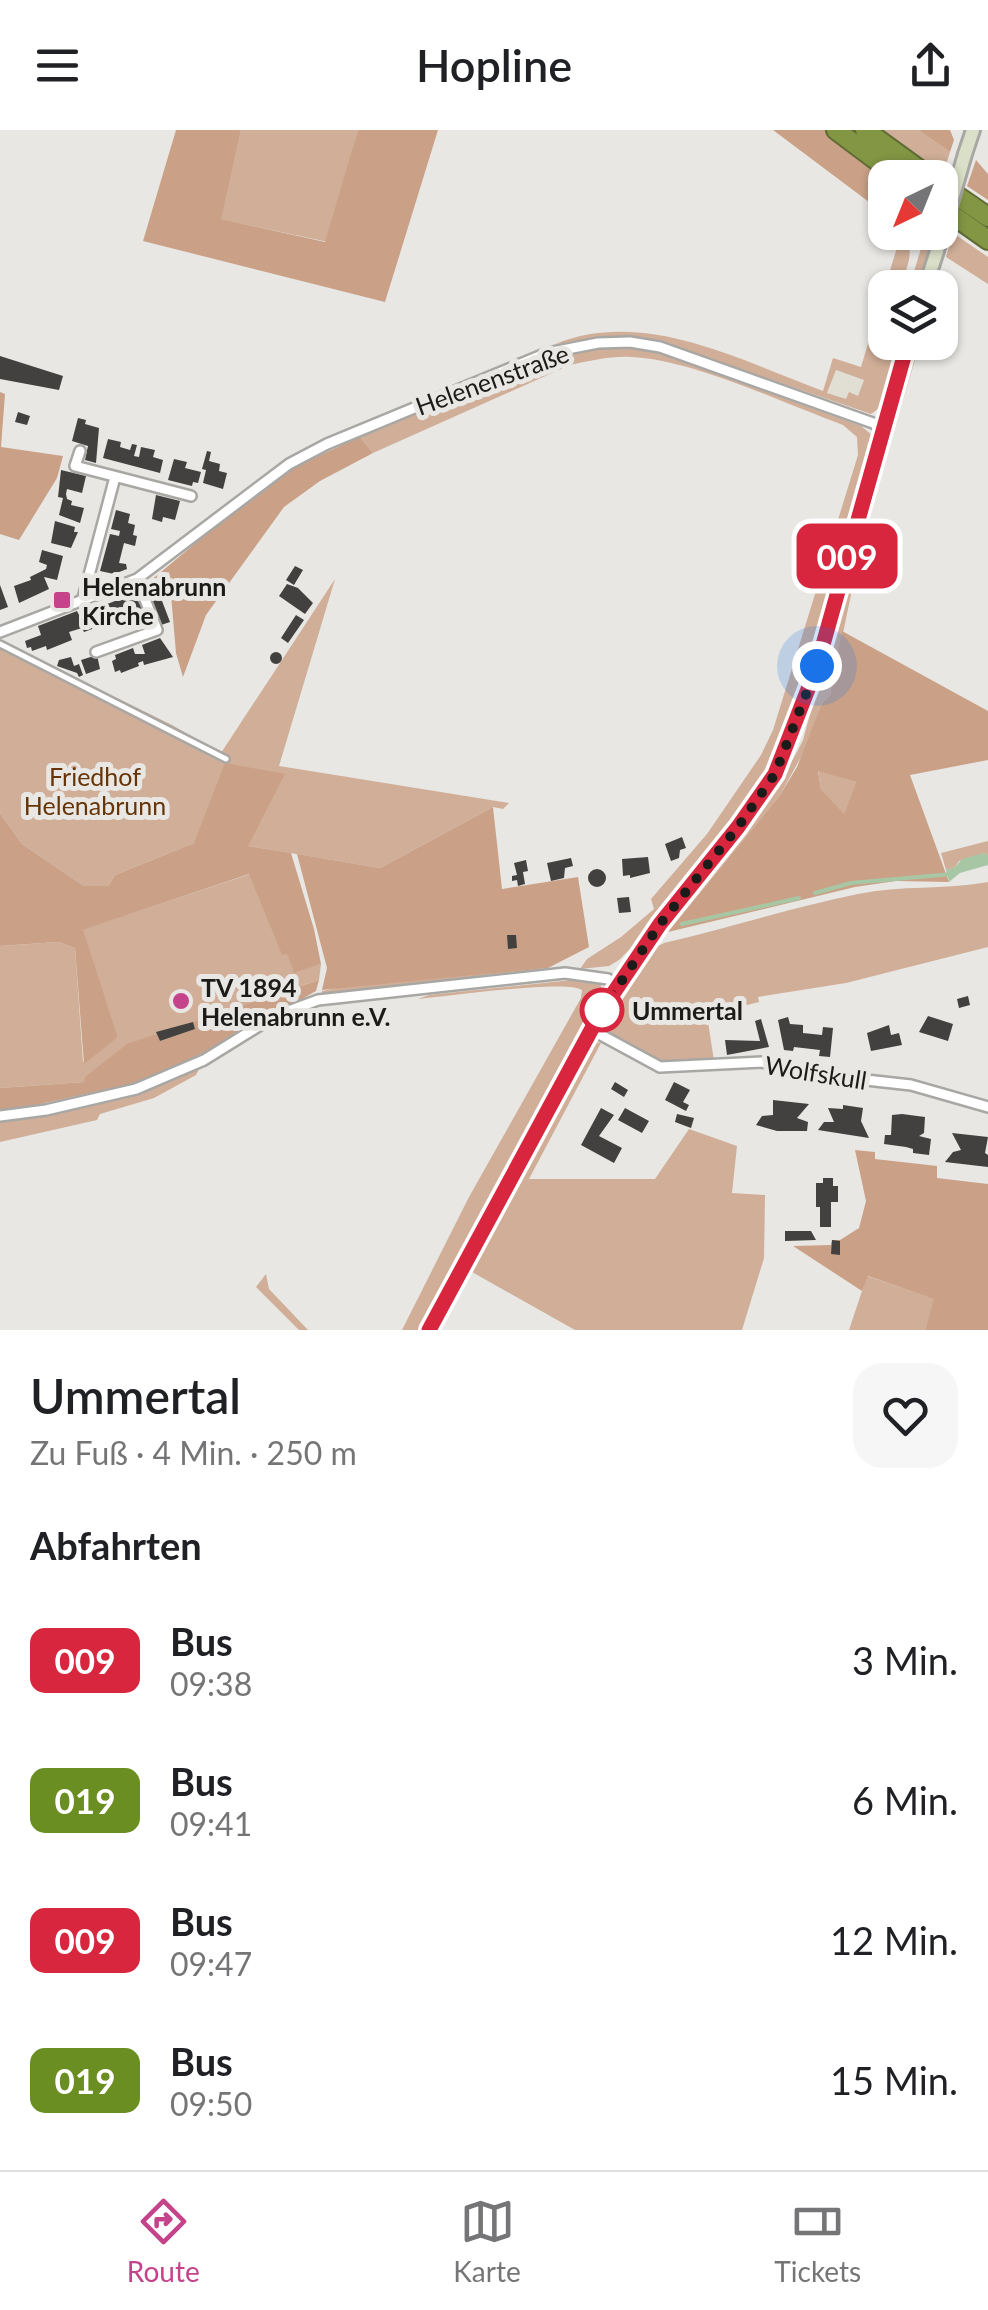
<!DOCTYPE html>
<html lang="de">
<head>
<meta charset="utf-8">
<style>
  :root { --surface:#fff; --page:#f6f6f6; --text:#202124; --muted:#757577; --line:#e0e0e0; --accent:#c5438b }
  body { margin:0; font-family:Lato,sans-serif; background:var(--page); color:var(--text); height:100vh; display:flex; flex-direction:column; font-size:38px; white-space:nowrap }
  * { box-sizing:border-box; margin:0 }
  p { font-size:32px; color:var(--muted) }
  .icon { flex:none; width:55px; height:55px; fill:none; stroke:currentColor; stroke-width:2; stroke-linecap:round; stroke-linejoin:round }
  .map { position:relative; height:1200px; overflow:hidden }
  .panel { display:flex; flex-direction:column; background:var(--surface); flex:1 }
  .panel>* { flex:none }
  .badge { padding:0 20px; border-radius:15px; font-size:35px; line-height:65px }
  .needle { width:65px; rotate:223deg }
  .tools { position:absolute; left:868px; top:30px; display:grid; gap:20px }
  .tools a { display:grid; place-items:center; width:90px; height:90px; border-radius:20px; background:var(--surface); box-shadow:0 2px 8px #0004; font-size:50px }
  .you { position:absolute; width:50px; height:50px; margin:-25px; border:8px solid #fff; border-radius:50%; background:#1a73e8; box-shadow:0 0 0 15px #1a73e833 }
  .map>.badge { position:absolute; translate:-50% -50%; box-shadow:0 0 0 5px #fff }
  h2 { padding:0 30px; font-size:38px; line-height:90px }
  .round { display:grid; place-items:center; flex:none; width:105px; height:105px; border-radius:30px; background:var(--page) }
  .headline { display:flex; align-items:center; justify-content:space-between; height:170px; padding:0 30px }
  h1 { font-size:48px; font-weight:600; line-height:75px }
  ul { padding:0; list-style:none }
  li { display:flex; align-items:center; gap:30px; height:140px; padding:0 30px }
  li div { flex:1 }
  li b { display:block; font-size:38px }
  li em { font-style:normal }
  li .badge { min-width:110px; font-weight:700; text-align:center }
  header { display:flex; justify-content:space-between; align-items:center; height:130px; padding:0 30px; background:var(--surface); font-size:45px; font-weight:600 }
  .dock { display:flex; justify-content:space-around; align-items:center; height:140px; border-top:2px solid var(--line); background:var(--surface); font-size:28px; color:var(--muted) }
  .dock a { display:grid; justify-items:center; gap:5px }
  .dock .selected { color:var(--accent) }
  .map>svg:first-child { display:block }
  .built { fill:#e1dfd4 }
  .green { fill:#d0ae98; fill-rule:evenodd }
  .forest { fill:#caa187; fill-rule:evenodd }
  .water { fill:#a7c7a4 }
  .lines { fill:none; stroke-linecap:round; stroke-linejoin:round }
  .stream { stroke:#a7c7a4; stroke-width:4 }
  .building { fill:#43413f }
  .service-casing { stroke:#a8a7a4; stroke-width:10 }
  .minor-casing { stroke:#a8a7a4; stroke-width:14 }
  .secondary-casing { stroke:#a8a7a4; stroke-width:18 }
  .motorway-casing { stroke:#5f6b35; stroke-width:22 }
  .service { stroke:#fff; stroke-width:5 }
  .minor { stroke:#fff; stroke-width:9 }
  .secondary { stroke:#dae0c7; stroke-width:12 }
  .motorway { stroke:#839643; stroke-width:18 }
  .secondary-bridge-casing { stroke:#a8a7a4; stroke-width:18; stroke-linecap:butt }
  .secondary-bridge { stroke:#dae0c7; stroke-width:12 }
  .line-casing { stroke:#fff; stroke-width:22 }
  .line { stroke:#d7263d; stroke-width:15 }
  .walk { stroke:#1b1b1a; stroke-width:10; stroke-dasharray:0 18 }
  .poi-dot { fill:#c5438b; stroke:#e8e7e4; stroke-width:4 }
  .stop-dot { fill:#fff; stroke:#d7263d; stroke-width:5 }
  .labels { text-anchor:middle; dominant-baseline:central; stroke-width:10; stroke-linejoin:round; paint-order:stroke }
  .street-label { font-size:25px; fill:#1b1b1a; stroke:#e8e7e4 }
  .poi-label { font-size:25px; font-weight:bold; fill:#1b1b1a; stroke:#e8e7e4; text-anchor:start }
  .park-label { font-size:25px; fill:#673407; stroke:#e8e7e4 }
  .stop-label { font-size:25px; font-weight:bold; fill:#1b1b1a; stroke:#e8e7e4; text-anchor:start }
</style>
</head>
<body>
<header><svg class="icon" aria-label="menu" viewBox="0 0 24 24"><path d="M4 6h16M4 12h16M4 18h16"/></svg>Hopline<svg class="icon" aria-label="share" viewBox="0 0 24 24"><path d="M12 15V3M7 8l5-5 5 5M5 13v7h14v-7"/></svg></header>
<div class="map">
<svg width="988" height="1200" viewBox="0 0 988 1200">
  <rect width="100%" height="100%" fill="#e8e7e4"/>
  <!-- built -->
  <path class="built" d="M836,240L864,250L858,266L846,270L827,263Z"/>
  <!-- green -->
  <path class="green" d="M241,0H358L328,112L220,89Z
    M879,0H918L950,22L942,48Z
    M953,103L988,127V154L946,127Z
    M901,104C918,118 906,139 900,157L885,158V212L902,213C895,235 892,272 871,284L662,212L625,206L555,214C645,178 739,230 823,261L833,228L861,237ZM836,240L864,250L858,266L849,262L846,269L827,263Z
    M923,112L932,117L919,157L909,158Z
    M916,213H920L864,403L830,565L822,573L806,618L780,665L668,802L672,788C720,730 770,677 803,610L877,336Z
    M630,218L662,224L861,296L872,305L823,491L786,607L762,651L644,805L619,830L609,836L580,839L587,829L621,807L654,779L651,769L707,704L761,625L773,600L858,325L857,307L843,295C783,273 691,229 631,227C610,226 590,231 570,235L373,323L360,307L549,231L585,219Z
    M335,449L279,636L509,673L503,679L493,677L380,738L248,716L194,713L115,745L108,756H84L22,714L0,683V514L3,512L172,595L221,623Z
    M818,640L856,652L844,685L821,659Z
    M988,711V726L984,723L959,731L955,737L946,740L941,723Z
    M250,744L282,824L287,823L294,842L321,834L319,850L194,892L196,899L160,911L157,905L84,952L0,958V816L58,812L75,818L83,932L118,907L82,800Z
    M988,752V817L846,853L758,867L759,872L707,885L714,931L666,934L606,903L602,894L650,820L664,813C729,798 793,777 858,764C901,755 944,760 988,752Z
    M548,838L539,843L322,864V861L343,857Z
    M581,849L601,855L600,865L422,1200H402L469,1067L581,868L582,860C566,849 446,867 418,869L429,865Z
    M594,912L601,913L529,1049H655L689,999L737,1016L732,1063L765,1065L764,1128L742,1200H575L472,1142L441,1200H436L472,1133L477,1132L482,1123L479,1117Z
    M199,939L196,945L154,968L100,984L97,990L0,1012V991C69,981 135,966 199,939Z
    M266,1144L269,1159L308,1200H299L256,1157Z
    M867,1146L935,1169L925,1200H849Z"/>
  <!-- forest -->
  <path class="forest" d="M176,0H241L221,89L325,112L358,0H438L385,172L143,111Z
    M773,0H827L890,47L885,48V84Z
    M918,0H950L954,10L950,22Z
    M976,30L988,44V70L967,56Z
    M0,262L5,264L1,317L63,326L57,348L19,410L0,404Z
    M360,307L373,323L320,351L284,377L206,485L183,547L176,523L169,442L149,452L258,361L303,333Z
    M842,501L988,581V630L910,645L949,752L896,751L855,757L668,802L780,665L797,637L822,573L830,565ZM818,641L856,652L844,684L821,659Z
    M225,633L285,644L248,716L291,723L314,799L321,834L294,843L287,824L282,825L249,744L83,800L118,907L84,934L75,818L58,812L0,816V683L22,714L84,756H108L115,745L194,713Z
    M493,677L502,759L578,747L589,817L548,838L322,860L327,838L297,724L380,738Z
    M319,850L316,861L222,915L135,953L0,983V958L84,952L85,947L127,914L157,904L160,911L195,899L193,892Z
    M855,1020L875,1022V1029L937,1036V1048L988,1054V1200H925L934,1169L868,1146L862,1161L793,1116L831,1115L832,1110H840L859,1098L866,1071Z"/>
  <!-- water -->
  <path class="water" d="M984,723L988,726V735L960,743L949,752L946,740L955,737L962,729Z"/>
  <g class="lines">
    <!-- stream -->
    <path class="stream" d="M815,763L851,753L952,744
      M682,794L799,768"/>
  </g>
  <!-- building -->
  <path class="building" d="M0,226L63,246L59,260L0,249Z
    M18,282L30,286L27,295L15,292Z
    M78,288L86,290L85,294L99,298L96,333L85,330L88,316L72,311Z
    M108,309L121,312L120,317L130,320L132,314L137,315L134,326L139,327L141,317L155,320L153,327L163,330L160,343L103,328Z
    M207,321L211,322L209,331L220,334L219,341L227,343L223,359L203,353L206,340L202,339Z
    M174,329L187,332L185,338L201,342L198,353L193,352L192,356L168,350Z
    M61,340L86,346L82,363L67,359L66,364L67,369L72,371L71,375L84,378L80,393L59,385L63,368L58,367Z
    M156,365L180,371L175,390L163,387L162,392L152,389Z
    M116,380L130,384L128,393L135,395L133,405L137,406L135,416L124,413L119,433L126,434L127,439L114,444L100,441L110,404L119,406L120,401L111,399Z
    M55,391L75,397L74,402H78L71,418L51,413Z
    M42,420L63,426L57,450L44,447L49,459L19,473L14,456L31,450L30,447L46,439L47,435L39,432Z
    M295,436L303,440L294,455L286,450Z
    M287,454L298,458L313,473L305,484L279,466Z
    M0,455L8,477L0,480Z
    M156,455L170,492L161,495L147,458Z
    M133,464L144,480L84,502L82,498L69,502L72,510L47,520L46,516L32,521L31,517L27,518L25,511L41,505L38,496L77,481L79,485Z
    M296,485L304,490L288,513L281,508Z
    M160,508L173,527L144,535L143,531L138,533L139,536L121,543L120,540L115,542L112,531L116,529L115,525L133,518L135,524H145L142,515Z
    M270 528a6 6 0 1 1 12 0a6 6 0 1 1-12 0Z
    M97,525L100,539L86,544L81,530Z
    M71,527L74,536L79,534L83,545L79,547L77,543L57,536L59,530Z
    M682,707L686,718L680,720L679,728L671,731L665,714Z
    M648,727L650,743L630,748V745L623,746L622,729Z
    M571,728L573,736L565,738L564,748L551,751L547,733Z
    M526,730L528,741L523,742L525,754L518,756L517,750L512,751V746L517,745L514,733Z
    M588 748a9 9 0 1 1 18 0a9 9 0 1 1-18 0Z
    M629,767L631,782L619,783L617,768Z
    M507,805H516L517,818L508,819Z
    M968,866L970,875L959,878L957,869Z
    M928,886L953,894L948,911L919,902Z
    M788,887L790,894L803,895V903L822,905L823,897L833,898L830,927L819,926L820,920L794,917L793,921L784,920L778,890Z
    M761,889L769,917L727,925L725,910L760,911L755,891Z
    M193,892L195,899L160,911L156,902Z
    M889,895L891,905L899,903L902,915L871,921L867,903Z
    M615,952L628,960L624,967L611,959Z
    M674,952L690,960L683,972L689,975L686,981L665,970Z
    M773,970L809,974L797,988L808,992L807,1001H777L756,995L762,986L773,985Z
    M843,975L863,978L861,991L869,1008L818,1000L824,992H834L828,978L843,979Z
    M601,978L614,985L599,1006L622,1018L614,1033L581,1015Z
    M625,978L649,991L642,1003L618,990Z
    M677,984L694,988L691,998L675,992Z
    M902,984L925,987L924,1003L919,1006L931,1009L929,1025L913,1023V1019L906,1017L884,1014L885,1005H891L892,985Z
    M952,1003L988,1007L985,1023L988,1025V1037L945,1032L953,1022L961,1020Z
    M823,1048H833V1056H838V1072H831V1097H820V1077H816V1053H823Z
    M785,1101H811L816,1110L785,1111Z
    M832,1110L840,1111V1125L831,1124Z"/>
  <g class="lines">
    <!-- service casing -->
    <g class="service-casing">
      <path id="service" d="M0,514L226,629"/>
    </g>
    <!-- minor casing -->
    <g class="minor-casing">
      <path id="minor" d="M80,321L75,336L191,366
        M83,468L115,347
        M0,502L137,449L289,334L327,314L547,223L598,213L630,212L660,217L873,293L882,299
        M96,522L157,500L137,449
        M590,899L660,937L762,932L803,943L911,955L988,977
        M0,986L46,980L136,959L204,930L275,886L318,870L565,843L608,849L618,855"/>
    </g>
    <!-- secondary casing -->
    <g class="secondary-casing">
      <path id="secondary" d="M965,24L973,0
        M925,158L937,121
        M429,1200L602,879L660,794L738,697L775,645L817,536L908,212"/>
    </g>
    <!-- motorway casing -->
    <g class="motorway-casing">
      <path id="motorway" d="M836,0L900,48
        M865,0L931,48
        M940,54L988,87
        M940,76L988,110"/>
    </g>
    <!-- service -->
    <use href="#service" class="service"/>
    <!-- minor -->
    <use href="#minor" class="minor"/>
    <!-- secondary -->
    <use href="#secondary" class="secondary"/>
    <!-- motorway -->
    <use href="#motorway" class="motorway"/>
    <!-- secondary-bridge casing -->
    <g class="secondary-bridge-casing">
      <path id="secondary-bridge" d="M937,121L965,24"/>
    </g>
    <!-- secondary-bridge -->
    <use href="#secondary-bridge" class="secondary-bridge"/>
  </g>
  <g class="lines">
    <!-- line casing -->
    <g class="line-casing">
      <path id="line" d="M429,1200L602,880L660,794L738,697L775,644L817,536L908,212"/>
    </g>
    <!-- line -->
    <use href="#line" class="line"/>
    <!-- walk -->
    <path class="walk" d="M602,880L660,794L738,697L775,644L817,536"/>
  </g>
  <!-- markers -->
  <g class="poi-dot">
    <rect x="52" y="460" width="20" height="20" rx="5"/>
    <circle cx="181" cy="871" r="10"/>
  </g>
  <circle class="stop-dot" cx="602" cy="880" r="20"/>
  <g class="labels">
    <!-- street labels -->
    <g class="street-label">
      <text transform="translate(492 249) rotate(-20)">Helenenstraße</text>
      <text transform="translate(816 942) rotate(9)">Wolfskull</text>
    </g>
    <!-- poi labels -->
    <g class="poi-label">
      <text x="82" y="456">Helenabrunn<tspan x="82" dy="29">Kirche</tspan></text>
      <text x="201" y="857">TV 1894<tspan x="201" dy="29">Helenabrunn e.V.</tspan></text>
    </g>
    <!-- park labels -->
    <g class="park-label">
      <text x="95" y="646">Friedhof<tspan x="95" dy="29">Helenabrunn</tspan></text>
    </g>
    <!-- stop labels -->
    <g class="stop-label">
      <text x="632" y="880">Ummertal</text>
    </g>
  </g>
</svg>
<div class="tools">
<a><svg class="needle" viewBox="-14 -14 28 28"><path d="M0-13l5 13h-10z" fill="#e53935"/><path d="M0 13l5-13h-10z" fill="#757577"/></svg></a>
<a><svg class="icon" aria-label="layers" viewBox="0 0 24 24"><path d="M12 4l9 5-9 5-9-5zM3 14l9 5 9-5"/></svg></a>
</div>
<div class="you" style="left:817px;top:536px"></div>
<b class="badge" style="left:847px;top:426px;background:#d7263d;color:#fff">009</b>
</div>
<section class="panel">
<div class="headline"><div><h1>Ummertal</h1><p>Zu Fuß · 4 Min. · 250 m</p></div><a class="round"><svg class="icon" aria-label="heart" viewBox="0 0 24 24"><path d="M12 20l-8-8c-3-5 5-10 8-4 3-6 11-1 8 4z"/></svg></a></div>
<h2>Abfahrten</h2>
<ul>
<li><span class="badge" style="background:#d7263d;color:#fff">009</span><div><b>Bus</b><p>09:38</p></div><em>3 Min.</em></li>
<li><span class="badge" style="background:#6b8e23;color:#fff">019</span><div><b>Bus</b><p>09:41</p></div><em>6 Min.</em></li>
<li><span class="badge" style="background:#d7263d;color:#fff">009</span><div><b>Bus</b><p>09:47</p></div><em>12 Min.</em></li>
<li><span class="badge" style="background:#6b8e23;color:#fff">019</span><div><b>Bus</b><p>09:50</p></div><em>15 Min.</em></li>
</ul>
</section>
<nav class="dock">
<a class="selected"><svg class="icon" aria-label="directions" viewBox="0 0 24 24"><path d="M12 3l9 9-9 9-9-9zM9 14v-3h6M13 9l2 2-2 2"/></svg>Route</a>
<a><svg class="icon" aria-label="map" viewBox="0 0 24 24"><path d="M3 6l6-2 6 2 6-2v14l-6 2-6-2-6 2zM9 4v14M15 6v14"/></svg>Karte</a>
<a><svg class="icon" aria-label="tickets" viewBox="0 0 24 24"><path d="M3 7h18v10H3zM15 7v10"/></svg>Tickets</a>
</nav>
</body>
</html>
